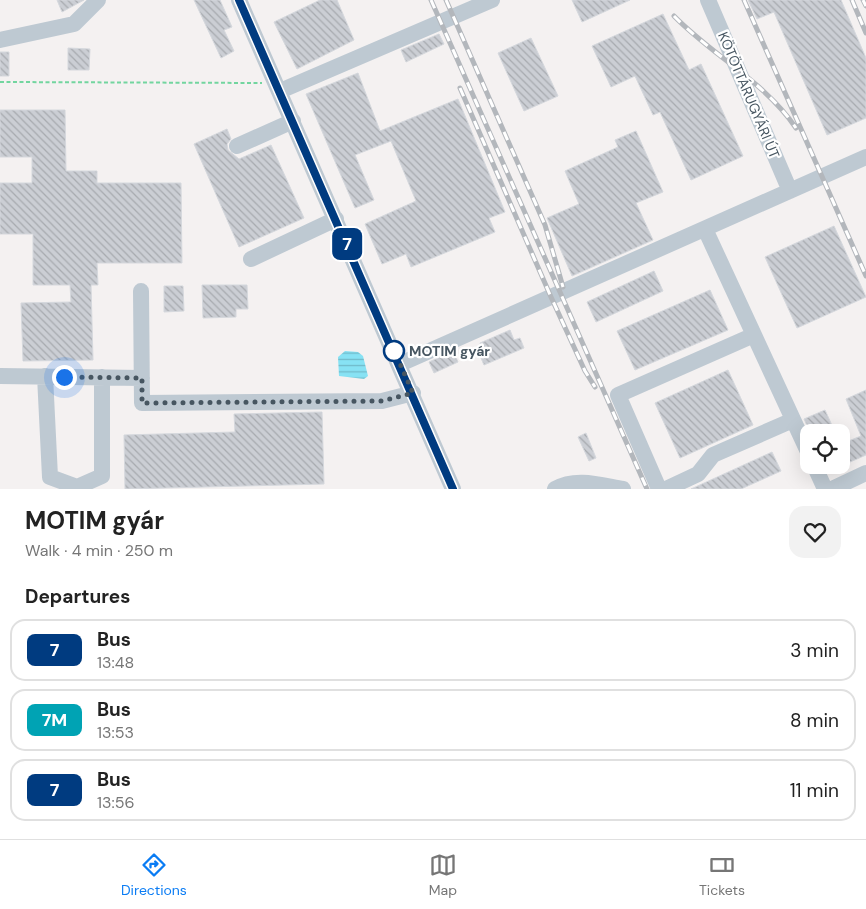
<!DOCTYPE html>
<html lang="en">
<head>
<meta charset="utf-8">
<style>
  :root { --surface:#fff; --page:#f2f2f2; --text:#222; --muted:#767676; --line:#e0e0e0; --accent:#0a7cf4 }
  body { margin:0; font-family:"DM Sans",sans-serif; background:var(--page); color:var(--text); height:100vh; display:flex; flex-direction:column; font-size:19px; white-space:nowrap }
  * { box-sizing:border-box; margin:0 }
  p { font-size:16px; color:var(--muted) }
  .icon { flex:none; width:28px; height:28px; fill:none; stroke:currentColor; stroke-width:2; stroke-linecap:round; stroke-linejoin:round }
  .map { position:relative; height:489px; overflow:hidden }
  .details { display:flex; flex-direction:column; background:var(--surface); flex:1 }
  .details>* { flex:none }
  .badge { padding:0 10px; border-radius:8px; font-size:18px; line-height:32px }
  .tools { position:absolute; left:800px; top:424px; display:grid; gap:10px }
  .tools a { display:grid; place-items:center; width:50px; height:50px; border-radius:10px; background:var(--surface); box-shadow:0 5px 20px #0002; font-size:25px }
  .you { position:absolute; width:25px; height:25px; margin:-12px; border:4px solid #fff; border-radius:50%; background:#1a73e8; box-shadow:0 0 0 8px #1a73e833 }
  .map>.badge { position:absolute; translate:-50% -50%; box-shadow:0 0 0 2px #fff }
  h2 { padding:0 25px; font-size:19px; line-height:45px }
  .round { display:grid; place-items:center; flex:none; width:52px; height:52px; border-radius:15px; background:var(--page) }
  .overview { display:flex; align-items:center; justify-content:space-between; height:85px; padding:0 25px }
  h1 { font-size:24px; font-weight:700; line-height:38px }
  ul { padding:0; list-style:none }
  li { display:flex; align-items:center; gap:15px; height:62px; margin:0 10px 8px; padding:0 15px; border:2px solid var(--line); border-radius:15px }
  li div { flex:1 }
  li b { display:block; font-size:19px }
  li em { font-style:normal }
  li .badge { min-width:55px; font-weight:700; text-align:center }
  .tab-bar { display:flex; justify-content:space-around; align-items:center; height:70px; border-top:1px solid var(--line); background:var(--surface); font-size:14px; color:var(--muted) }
  .tab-bar a { display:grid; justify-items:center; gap:2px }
  .tab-bar .on { color:var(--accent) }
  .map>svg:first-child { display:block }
  .water { fill:url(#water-rules) }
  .building { fill:url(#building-back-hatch); stroke:#d5d8dd }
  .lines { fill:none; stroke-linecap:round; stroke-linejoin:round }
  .path { stroke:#72d59f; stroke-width:2; stroke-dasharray:4 2.5; stroke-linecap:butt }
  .minor { stroke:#bec9d2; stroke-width:16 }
  .rail-casing { stroke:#b3b7bc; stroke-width:5 }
  .rail { stroke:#fff; stroke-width:3; stroke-dasharray:9; stroke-linecap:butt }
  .line-casing { stroke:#fff; stroke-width:11 }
  .line { stroke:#003b80; stroke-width:8 }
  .walk { stroke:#475661; stroke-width:5; stroke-dasharray:0 9 }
  .stop-dot { fill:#fff; stroke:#003b80; stroke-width:2.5 }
  .labels { text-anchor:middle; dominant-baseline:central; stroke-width:4.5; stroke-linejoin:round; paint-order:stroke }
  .street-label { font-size:14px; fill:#475661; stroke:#fff }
  .stop-label { font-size:14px; font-weight:bold; fill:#475661; stroke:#fff; text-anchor:start }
</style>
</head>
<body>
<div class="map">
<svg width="866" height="489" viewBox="0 0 866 489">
  <defs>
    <pattern id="water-rules" width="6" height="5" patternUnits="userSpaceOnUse" patternTransform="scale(1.25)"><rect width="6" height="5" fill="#87e2f4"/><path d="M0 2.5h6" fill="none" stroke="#70bac9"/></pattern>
    <pattern id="building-back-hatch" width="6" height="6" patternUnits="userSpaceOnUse" patternTransform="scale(1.25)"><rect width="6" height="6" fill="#cbced4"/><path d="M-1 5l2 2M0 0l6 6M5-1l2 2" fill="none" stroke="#a7aaaf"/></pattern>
  </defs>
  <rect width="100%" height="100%" fill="#f4f1f1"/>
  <!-- water -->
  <path class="water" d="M345,351L358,352L363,356L368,376L364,379L339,376L338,357Z"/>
  <!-- building -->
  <path class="building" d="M57,0H84L62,12Z
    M194,0H220L232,27L224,30L234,51L221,58Z
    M320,0H337L354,40L297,69L274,22Z
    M572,0H630L582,22Z
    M748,0H841L866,58V118L827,135L774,12L757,19Z
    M663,14L689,70L701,64L743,156L691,180L660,112L653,115L635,76L611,87L592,46Z
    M439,34L444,44L406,62L401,50Z
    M531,38L558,96L524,111L498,53Z
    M68,48L90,49L89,70H68Z
    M0,52H9V76H0Z
    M358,73L380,131L458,99L505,212L489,218L495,232L411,267L406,254L382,264L365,224L416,201L391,141L355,155L374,200L355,208L306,94Z
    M0,110H65L66,171H97V183H181L182,263H97L98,285H91L93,360L23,361L21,303L71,302L70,285H33V234H0V183H32V157H0Z
    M227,129L231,139L227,144L228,150L239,159L271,145L304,218L239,247L194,144Z
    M636,131L663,192L636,203L653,240L572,276L547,218L579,204L565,171L618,147L615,140Z
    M834,226L866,297L797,328L765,257Z
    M654,271L663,291L596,322L587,302Z
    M202,285H247L248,309H236V317L203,318Z
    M164,286H183L184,311L164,312Z
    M710,290L728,330L635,370L617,331Z
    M510,330L514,340L520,338L524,348L484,365L478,351H483L480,343Z
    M453,351L458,362L434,373L429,362Z
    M728,370L753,425L680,458L655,403Z
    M866,390V455L841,466V444L861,436L846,399Z
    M825,410L835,432H810L804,419Z
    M322,412L324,484L125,489L124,435L235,432L234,414Z
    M586,433L596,458L589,461L578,437Z
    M772,452L781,471L741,489H691Z"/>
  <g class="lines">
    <!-- path -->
    <path class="path" d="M0,82L262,83"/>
    <!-- minor -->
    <path class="minor" d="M239,0L453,489
      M708,0L790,191
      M0,40L74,24L98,0
      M280,91L492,0
      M237,146L293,121
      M705,229L809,454
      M251,259L336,219
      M141,291L142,403L382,401L413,393
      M400,364L866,157
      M0,376L142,378
      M45,376L50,477L77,487L102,476V377
      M814,465L825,489
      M555,489C576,477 600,485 623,489
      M659,489L618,395L754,335
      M666,489L698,474L713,455L793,420
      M832,489L866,473"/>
    <!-- rail casing -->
    <g class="rail-casing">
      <path id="rail" d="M431,0L647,489
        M446,0L545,225L563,287
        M744,0L866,276
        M852,0L866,33
        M863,0L866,6
        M674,16C713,56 765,82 796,128
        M460,88L551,297L585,371L595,387"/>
    </g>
    <!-- rail -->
    <use href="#rail" class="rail"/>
  </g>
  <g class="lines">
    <!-- line casing -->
    <g class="line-casing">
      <path id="line" d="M239,0L453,489"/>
    </g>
    <!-- line -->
    <use href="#line" class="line"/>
    <!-- walk -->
    <path class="walk" d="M64,377L142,378V403L382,401L413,393L393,348L394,351"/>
  </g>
  <!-- markers -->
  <circle class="stop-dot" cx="394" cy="351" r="10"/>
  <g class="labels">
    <!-- street labels -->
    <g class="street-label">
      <text transform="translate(749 95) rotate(67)">KÖTÖTTÁRUGYÁRI ÚT</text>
    </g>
    <!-- stop labels -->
    <g class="stop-label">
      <text x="409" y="351">MOTIM gyár</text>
    </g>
  </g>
</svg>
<div class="tools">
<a><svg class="icon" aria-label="locate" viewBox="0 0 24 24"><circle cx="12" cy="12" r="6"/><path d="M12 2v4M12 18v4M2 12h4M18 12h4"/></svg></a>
</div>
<div class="you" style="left:64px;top:377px"></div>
<b class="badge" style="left:347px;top:244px;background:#003b80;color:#fff">7</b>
</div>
<section class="details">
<div class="overview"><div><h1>MOTIM gyár</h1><p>Walk · 4 min · 250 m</p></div><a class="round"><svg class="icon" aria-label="heart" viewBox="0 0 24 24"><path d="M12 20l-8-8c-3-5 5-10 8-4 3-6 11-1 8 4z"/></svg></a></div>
<h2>Departures</h2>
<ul>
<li><span class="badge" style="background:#003b80;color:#fff">7</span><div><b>Bus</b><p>13:48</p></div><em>3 min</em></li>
<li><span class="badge" style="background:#00a3b4;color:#fff">7M</span><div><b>Bus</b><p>13:53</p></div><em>8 min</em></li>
<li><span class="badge" style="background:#003b80;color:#fff">7</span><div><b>Bus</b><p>13:56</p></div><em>11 min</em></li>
</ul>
</section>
<nav class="tab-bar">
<a class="on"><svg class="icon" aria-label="directions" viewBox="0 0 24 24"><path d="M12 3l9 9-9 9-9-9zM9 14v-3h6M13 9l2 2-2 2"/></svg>Directions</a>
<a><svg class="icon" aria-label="map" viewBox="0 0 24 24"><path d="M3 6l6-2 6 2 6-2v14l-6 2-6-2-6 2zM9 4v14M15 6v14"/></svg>Map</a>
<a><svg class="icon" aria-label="tickets" viewBox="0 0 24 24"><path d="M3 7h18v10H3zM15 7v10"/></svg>Tickets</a>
</nav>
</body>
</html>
